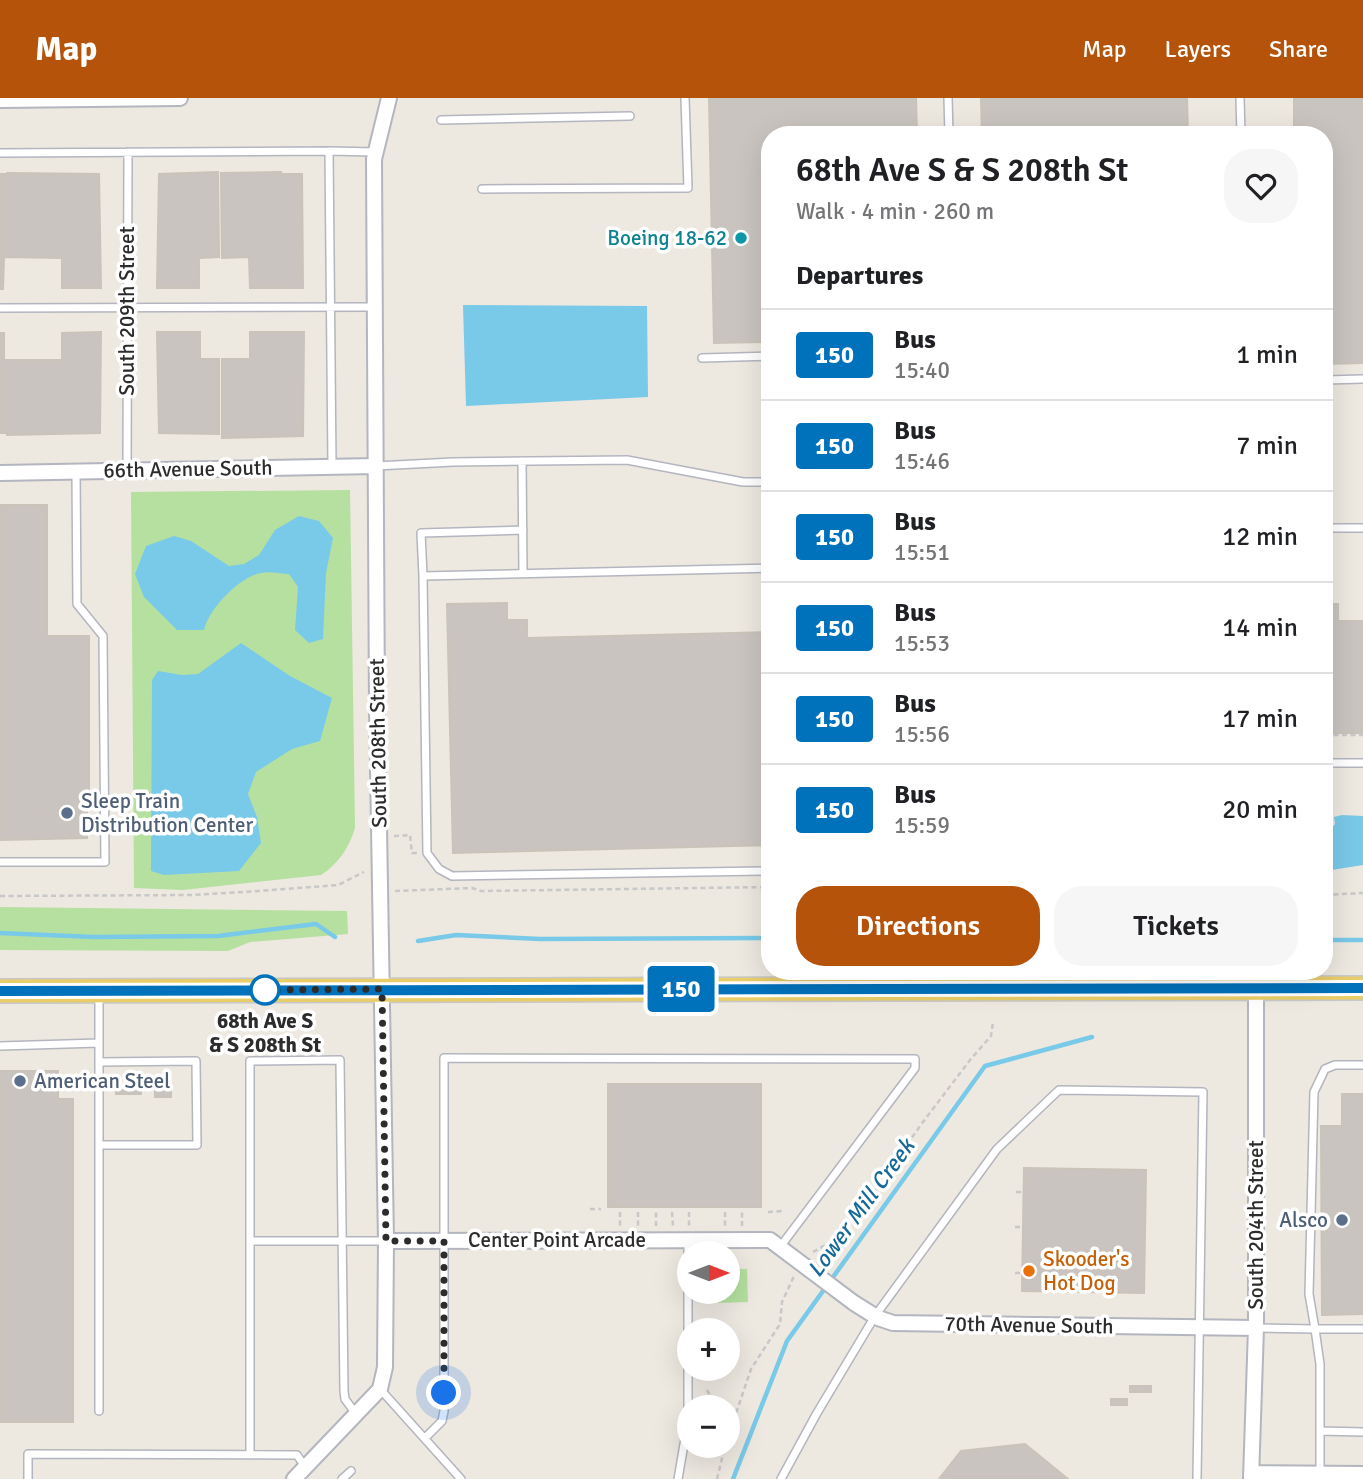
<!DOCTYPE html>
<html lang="en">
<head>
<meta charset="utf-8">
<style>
  :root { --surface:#fff; --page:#f6f6f6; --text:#202124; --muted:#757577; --line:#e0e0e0; --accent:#b45309 }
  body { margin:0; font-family:Signika,sans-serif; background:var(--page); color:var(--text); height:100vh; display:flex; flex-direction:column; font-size:26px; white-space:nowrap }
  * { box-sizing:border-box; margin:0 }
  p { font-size:23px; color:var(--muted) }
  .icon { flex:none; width:38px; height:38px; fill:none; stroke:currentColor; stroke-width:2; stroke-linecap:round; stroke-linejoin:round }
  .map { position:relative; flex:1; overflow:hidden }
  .drawer { position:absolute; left:761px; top:28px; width:572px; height:854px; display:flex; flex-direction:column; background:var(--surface); border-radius:28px; box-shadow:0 7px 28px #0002 }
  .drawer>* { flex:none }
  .badge { padding:0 14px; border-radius:5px; font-size:24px; line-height:46px }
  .needle { width:46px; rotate:90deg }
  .tools { position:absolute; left:677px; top:1143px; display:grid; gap:14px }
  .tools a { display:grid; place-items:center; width:63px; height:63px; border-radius:50%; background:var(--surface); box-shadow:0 7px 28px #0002; font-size:35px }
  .you { position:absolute; width:35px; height:35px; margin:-18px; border:5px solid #fff; border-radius:50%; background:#1a73e8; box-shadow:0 0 0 10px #1a73e833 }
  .map>.badge { position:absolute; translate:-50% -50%; box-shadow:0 0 0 4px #fff }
  h2 { padding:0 35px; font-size:26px; line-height:63px }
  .round { display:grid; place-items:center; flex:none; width:74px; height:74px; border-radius:28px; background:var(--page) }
  .head { display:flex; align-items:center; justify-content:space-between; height:119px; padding:0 35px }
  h1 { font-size:33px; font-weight:600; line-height:52px }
  .primary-button { display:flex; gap:14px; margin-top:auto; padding:14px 35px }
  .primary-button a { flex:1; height:80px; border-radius:28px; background:var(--accent); color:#fff; font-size:28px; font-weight:600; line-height:80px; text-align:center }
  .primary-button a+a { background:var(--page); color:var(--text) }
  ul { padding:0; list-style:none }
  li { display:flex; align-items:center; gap:21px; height:91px; padding:0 35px; border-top:2px solid var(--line) }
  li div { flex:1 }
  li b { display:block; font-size:26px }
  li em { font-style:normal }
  li .badge { min-width:77px; font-weight:700; text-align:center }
  header { display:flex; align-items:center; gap:42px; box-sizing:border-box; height:98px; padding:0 35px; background:var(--accent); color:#fff }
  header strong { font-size:33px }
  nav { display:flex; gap:38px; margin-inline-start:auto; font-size:24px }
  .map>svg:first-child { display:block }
  .green { fill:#b5e0a0 }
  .water { fill:#79c9e8 }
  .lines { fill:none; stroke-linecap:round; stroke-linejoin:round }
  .stream { stroke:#79c9e8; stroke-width:4.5 }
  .building { fill:#c9c4bf; stroke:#c9c3b9; stroke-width:2 }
  .lane-casing { stroke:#b3b6bf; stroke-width:10 }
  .street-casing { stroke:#b3b6bf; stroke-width:18 }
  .primary-casing { stroke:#c8c8c8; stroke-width:26 }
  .path { stroke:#c8c8c8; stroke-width:2.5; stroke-dasharray:5 3.5; stroke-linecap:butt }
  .lane { stroke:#fff; stroke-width:7 }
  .street { stroke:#fff; stroke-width:14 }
  .primary { stroke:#e9cd69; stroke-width:23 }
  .line-casing { stroke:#fff; stroke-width:16 }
  .line { stroke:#0072bc; stroke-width:10 }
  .walk { stroke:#2c2c2c; stroke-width:7; stroke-dasharray:0 12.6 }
  .culture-dot { fill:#0f9aa8; stroke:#fff; stroke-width:2.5 }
  .service-dot { fill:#5c6f8a; stroke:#fff; stroke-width:2.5 }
  .stop-dot { fill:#fff; stroke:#0072bc; stroke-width:3.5 }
  .food-dot { fill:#e8710a; stroke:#fff; stroke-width:2.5 }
  .labels { text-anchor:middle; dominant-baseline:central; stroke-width:7; stroke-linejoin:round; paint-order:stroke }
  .culture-label { font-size:21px; fill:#0d838f; stroke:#fff; text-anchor:end }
  .street-label { font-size:21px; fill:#2c2c2c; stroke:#fff }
  .service-label { font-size:21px; fill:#4e5e75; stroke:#fff; text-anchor:start }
  .stop-label { font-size:21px; font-weight:bold; fill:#2c2c2c; stroke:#fff }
  .food-label { font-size:21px; fill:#c56008; stroke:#fff; text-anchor:start }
  .water-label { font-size:23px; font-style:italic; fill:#156998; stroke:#fff }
</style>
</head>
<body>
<header>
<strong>Map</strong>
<nav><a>Map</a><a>Layers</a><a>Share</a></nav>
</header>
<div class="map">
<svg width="1363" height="1381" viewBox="0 0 1363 1381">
  <rect width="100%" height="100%" fill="#ede8e0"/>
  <!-- green -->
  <path class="green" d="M350,392L355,730C349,750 338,766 321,777L183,792L134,790L131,394Z
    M0,809L347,813L348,836L250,844L228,853L0,852Z
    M728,1171H747L748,1204L718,1205V1194H728Z"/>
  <!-- water -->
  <path class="water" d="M463,207L647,208L648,299L466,308Z
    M299,418L319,423L333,440L326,475L323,541L309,545L295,532L298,489L289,476C280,476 269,473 261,475C239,479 209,511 204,532H177L144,499L135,476L146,448L174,438L191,443L229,468L244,466L259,457L275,432Z
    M241,545L290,578L332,600L320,643L292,651L256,674L248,696L257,719L261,745L239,773L164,777L151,773L152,582L158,573L182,577L198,576Z
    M1342,717L1363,718V767L1325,773V732L1331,731L1335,726L1334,719Z"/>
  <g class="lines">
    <!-- stream -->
    <path class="stream" d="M0,835L94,839L218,838L316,826L335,839
      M1325,842H1363
      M418,843L456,837L540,841L770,840
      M733,1381L787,1243L985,968L1092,939"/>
  </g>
  <!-- building -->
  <path class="building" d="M709,0H916L917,37H770V244L714,245Z
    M981,0H1187L1188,37H982Z
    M1294,0H1363V265L1325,266V37H1294Z
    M218,74L219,159L199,160V190H157L159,76Z
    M281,74V76H302L303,190H250L249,159L222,160L221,75Z
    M7,75L99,76L101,190H62V160L4,159L3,191H0V76H7Z
    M101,234L100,335L7,337V335H0V235H4V262H62V235Z
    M157,234H200V261H219V336L159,335Z
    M250,234H304L303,338L222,340V261H250Z
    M0,407H47V538H89V696H87V740L0,742Z
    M507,505V522H527V540L770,534V747L453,755L447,506Z
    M1325,506H1338V523H1363V635H1325Z
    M0,973H58V1001H73V1324H0Z
    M608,986H761V1109H608Z
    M116,988H141V996H116Z
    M155,992H171V999H155Z
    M1342,996H1363V1216L1322,1217L1321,1028H1342Z
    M1024,1070L1146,1072L1144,1195L1022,1193Z
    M1130,1288H1151V1294H1130Z
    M1111,1301H1127V1307H1111Z
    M1025,1346L1068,1381H939L961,1353Z"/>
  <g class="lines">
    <!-- lane casing -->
    <g class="lane-casing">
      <path id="lane" d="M948,0L949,37
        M1240,0L1241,37
        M441,22L630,18
        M329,53L375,54
        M0,55L329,53L332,368
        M482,91L688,90L685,0
        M0,210L374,209
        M702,260L770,258
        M1325,282L1363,281
        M522,363L523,475
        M376,368L453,364L627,362L743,384H770
        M127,372L128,54
        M1325,430H1363
        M770,470L423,478L427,755L439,771L452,778L770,773
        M423,478L421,435L523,432
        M1325,665H1363
        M0,764H105L103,538L77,506L76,374
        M99,897V1313
        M0,948L99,945
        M99,964L196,963L197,1047H99
        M250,1143H386
        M1256,1230L1315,1231L1309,1196L1314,994L1325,971L1335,967H1363
        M380,1291L461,1381
        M1320,1333L1363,1334
        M425,1340L442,1323L444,1313V960L915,961V970L780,1149
        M250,1357V963L340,962L344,1293L345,1301L356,1316
        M1320,1375V1266L1315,1231H1363
        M28,1381V1356L297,1357L306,1370
        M342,1381L351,1373
        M678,1381L688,1323V1142
        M781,1381L817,1315L875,1218L997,1051L1059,992L1203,994L1197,1381"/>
    </g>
    <!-- street casing -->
    <g class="street-casing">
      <path id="street" d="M0,2L180,0
        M0,375L376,368
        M386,1143L770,1142L854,1205L878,1220L893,1225L1256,1230
        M1251,1375L1363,1376
        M294,1381L380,1291L385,1269L386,1143L377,611L374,61L389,0
        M1251,1381L1256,1230V873"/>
    </g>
    <!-- primary casing -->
    <g class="primary-casing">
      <path id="primary" d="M0,893L1363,890"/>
    </g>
    <!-- path -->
    <path class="path" d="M1325,637H1363
      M394,738L410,737L412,755H417
      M395,793L472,790L481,793L770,789
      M1325,797L1363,795
      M0,798L192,797L258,793L338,787L364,774
      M1016,1094H1024
      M590,1111H601
      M620,1114V1128
      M638,1114V1128
      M672,1114L673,1128
      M689,1114V1128
      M725,1114V1128
      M768,1114L783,1113
      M656,1128V1114
      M742,1128V1114
      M1015,1129H1023
      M813,1154L831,1144L875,1093L920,1028L970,962L991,938L993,924
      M1015,1175H1023
      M707,1292L717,1309
      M728,1339L751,1271L780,1226L782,1204L795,1176
      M717,1381L725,1348"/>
    <!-- lane -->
    <use href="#lane" class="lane"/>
    <!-- street -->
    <use href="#street" class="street"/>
    <!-- primary -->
    <use href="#primary" class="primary"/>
  </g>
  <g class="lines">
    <!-- line casing -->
    <g class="line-casing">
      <path id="line" d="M0,893L1363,890"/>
    </g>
    <!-- line -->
    <use href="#line" class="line"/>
    <!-- walk -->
    <path class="walk" d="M265,892L382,891L386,1143H444V1295"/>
  </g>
  <!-- markers -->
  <circle class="culture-dot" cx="741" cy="140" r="7"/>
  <g class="service-dot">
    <circle cx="67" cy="715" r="7"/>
    <circle cx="20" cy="983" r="7"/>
    <circle cx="1342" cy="1122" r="7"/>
  </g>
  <circle class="stop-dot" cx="265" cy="892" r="14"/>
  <circle class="food-dot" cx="1029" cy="1173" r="7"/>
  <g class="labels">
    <!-- culture labels -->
    <g class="culture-label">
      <text x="727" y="140">Boeing 18-62</text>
    </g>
    <!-- street labels -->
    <g class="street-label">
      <text transform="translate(127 213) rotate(-90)">South 209th Street</text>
      <text transform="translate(188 371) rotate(-1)">66th Avenue South</text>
      <text transform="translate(378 645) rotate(-91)">South 208th Street</text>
      <text transform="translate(1256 1127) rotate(-90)">South 204th Street</text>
      <text x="557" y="1142">Center Point Arcade</text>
      <text transform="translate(1029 1227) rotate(1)">70th Avenue South</text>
    </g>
    <!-- service labels -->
    <g class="service-label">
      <text x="81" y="703">Sleep Train<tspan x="81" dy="24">Distribution Center</tspan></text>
      <text x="34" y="983">American Steel</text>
      <text x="1328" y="1122" text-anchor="end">Alsco</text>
    </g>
    <!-- stop labels -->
    <g class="stop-label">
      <text x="265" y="923">68th Ave S<tspan x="265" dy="24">&amp; S 208th St</tspan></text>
    </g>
    <!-- food labels -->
    <g class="food-label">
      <text x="1043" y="1161">Skooder's<tspan x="1043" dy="24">Hot Dog</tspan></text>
    </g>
    <!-- water labels -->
    <g class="water-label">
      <text transform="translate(861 1110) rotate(-54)">Lower Mill Creek</text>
    </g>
  </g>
</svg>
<div class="tools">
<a><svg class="needle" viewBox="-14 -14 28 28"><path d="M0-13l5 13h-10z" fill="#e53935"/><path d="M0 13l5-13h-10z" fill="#757577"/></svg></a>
<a>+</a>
<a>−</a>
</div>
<div class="you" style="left:444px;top:1295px"></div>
<b class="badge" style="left:681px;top:891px;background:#0072bc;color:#fff">150</b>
<section class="drawer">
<div class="head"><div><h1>68th Ave S &amp; S 208th St</h1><p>Walk · 4 min · 260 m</p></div><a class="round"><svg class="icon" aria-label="heart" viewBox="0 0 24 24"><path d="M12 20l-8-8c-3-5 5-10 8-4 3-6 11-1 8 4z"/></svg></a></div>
<h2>Departures</h2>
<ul>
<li><span class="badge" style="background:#0072bc;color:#fff">150</span><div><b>Bus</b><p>15:40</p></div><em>1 min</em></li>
<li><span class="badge" style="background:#0072bc;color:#fff">150</span><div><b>Bus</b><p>15:46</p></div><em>7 min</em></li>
<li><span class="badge" style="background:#0072bc;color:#fff">150</span><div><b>Bus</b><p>15:51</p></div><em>12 min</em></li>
<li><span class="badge" style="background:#0072bc;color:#fff">150</span><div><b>Bus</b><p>15:53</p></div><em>14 min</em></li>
<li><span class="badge" style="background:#0072bc;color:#fff">150</span><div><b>Bus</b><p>15:56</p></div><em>17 min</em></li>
<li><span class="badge" style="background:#0072bc;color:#fff">150</span><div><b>Bus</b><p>15:59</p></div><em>20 min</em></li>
</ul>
<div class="primary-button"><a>Directions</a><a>Tickets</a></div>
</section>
</div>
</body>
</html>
